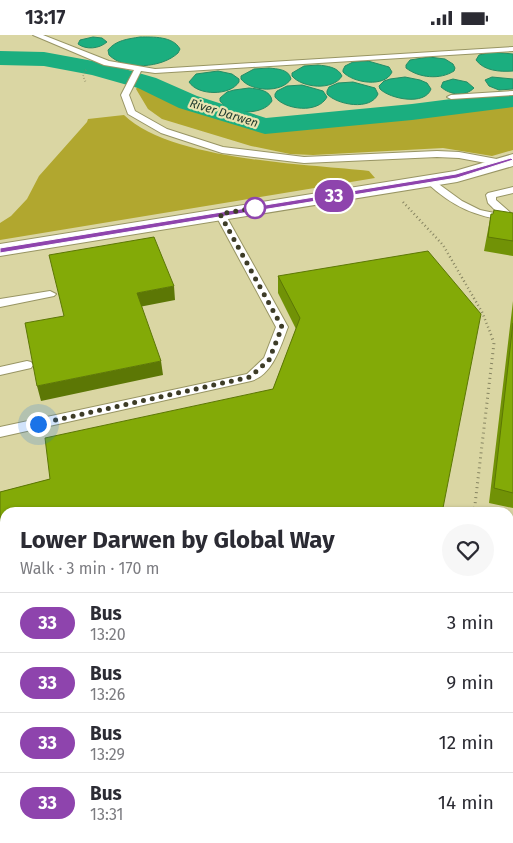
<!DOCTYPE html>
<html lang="en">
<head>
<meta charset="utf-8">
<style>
  :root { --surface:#fff; --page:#f7f7f7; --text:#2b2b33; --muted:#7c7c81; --line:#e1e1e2 }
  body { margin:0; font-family:"Fira Sans",sans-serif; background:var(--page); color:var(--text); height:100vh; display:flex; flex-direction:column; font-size:19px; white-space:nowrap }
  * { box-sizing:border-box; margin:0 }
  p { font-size:16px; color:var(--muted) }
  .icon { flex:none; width:28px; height:28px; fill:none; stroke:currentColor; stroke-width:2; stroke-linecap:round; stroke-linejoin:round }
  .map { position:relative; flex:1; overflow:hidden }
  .side { position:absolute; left:0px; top:472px; width:514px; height:336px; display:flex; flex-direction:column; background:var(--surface); border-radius:15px 15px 0 0; box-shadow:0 1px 4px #0004 }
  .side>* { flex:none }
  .badge { padding:0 10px; border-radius:16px; font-size:18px; line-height:32px }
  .you { position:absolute; width:25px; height:25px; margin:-12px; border:4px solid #fff; border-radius:50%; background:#1a73e8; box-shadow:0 0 0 8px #1a73e833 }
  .map>.badge { position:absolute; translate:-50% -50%; box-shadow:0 0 0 2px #fff }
  .round { display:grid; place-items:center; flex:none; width:52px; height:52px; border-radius:26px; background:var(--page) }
  .overview { display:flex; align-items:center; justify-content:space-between; height:85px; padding:0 20px }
  h1 { font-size:24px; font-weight:700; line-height:38px }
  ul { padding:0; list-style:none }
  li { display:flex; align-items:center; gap:15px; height:60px; padding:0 20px; border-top:1px solid var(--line) }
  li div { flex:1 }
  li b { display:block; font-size:19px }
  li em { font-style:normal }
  li .badge { min-width:55px; font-weight:700; text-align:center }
  .status { display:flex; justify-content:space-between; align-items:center; height:35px; padding:0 25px; background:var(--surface); direction:ltr }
  .status svg { height:14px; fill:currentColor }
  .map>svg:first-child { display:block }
  .green { fill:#cec33b }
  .forest { fill:#b1a72f }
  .water { fill:#1bae7f; stroke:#258c65 }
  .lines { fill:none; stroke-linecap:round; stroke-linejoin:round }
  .river { fill:#1bae7f; fill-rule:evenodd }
  .service-casing { stroke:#989564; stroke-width:2 }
  .tertiary-casing { stroke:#989564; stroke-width:2 }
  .path-far3 { stroke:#868461; stroke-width:2; stroke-dasharray:0.5 2.5; stroke-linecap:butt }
  .path-far2 { stroke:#868461; stroke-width:2.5; stroke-dasharray:1 3; stroke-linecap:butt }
  .path-far1 { stroke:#868461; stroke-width:3; stroke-dasharray:1 4; stroke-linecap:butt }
  .path { stroke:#868461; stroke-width:4; stroke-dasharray:2 5; stroke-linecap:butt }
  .service { fill:#fff; fill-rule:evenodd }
  .tertiary { fill:#fff; fill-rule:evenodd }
  .wall { fill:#719206 }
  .shaded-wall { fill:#5c7705 }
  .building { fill:#83aa07; stroke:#5c7705 }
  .line { fill:#8e44ad; stroke:#fff }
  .walk { stroke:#3d3c27; stroke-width:5; stroke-dasharray:0 9 }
  .stop-dot { fill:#fff; stroke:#8e44ad; stroke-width:2.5 }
  .labels { text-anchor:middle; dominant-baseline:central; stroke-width:4.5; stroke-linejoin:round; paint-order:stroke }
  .far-water-label { font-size:12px; font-style:italic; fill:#1d382c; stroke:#e7e3b0 }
</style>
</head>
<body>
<div class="status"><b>13:17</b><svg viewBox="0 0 49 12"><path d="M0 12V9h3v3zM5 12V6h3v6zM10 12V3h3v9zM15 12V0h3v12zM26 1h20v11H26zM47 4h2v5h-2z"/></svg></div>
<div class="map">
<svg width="513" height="808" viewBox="0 0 513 808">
  <rect width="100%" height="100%" fill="#dad6a3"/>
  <!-- green -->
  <path class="green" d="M5,646V804H363L361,808H0V647Z"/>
  <!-- forest -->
  <path class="forest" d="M139,48L183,69L265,95L421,81L513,68V115L492,121L443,113L313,120L290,119L251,111L162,84L148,74L136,54Z
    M124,80C170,125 305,129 369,136L375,143L0,205V188L11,181L27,164L39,141L87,87L88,84Z"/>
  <!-- water -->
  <path class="water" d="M93,2L102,3L107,7C99,14 86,15 78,9L80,5Z
    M140,2C153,2 173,1 180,14L178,18C162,33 125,36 109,20L108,15C116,5 128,4 140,2Z
    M492,17L513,19V36C500,37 484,36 476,25L479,20Z
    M429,22L445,24L453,29L455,33L454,36C440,45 419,43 406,33V30L410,25Z
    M368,26L389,32L392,37C385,53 353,48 343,37V35L345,31L353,27Z
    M318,30C327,31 338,32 342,41C333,56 302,53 292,41V38L304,31Z
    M269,33C277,34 289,34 291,44C282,58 251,57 241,44V41L254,34Z
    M218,36L232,39L239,44V47C230,61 198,61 189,47L196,39Z
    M405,42L420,45L427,48L431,54C425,71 390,64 380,54L379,51L384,46L390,44Z
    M492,42L513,44V54L499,55L489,51L485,45Z
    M453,44L467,47L474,53C465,62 450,60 441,52L443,47Z
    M353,47L375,53L378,59C371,76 337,70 327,59V56L329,52L338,48Z
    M302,50L323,56L327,62C318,79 285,75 275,62V59L277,56L287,51Z
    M249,53C258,54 271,55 272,66C263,81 230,80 220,66V63L227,57L234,55Z"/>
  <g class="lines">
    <!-- river -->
    <path class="river" d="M0,16L44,17L104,28L156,43L197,61L266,83L412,69L513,56V72L412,85L265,99L179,73L138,53L92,40L44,31L0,30Z"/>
    <!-- service casing -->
    <g class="service-casing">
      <path id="service" d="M33,0H43L109,26L155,34L513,12V16L155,38L141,36L129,60L135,76L167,94L223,112L304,122L437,116L459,117L502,125L507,128L502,131L459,123L437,122L304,128L222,118L161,98L128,79L121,60L134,35L104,30Z
        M513,56V60L451,64L447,62L451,60Z
        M429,142L462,166L480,175L499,179L488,168L486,160L488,158L513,152V158L496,162V165L513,180V187C475,181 454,173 426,147L424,145Z
        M220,176L225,179L288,292C281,310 273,340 251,346L0,402V392L247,339L264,323L276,292L215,179Z
        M50,256L56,259L54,261L0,272V264Z
        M27,326L31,327L33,330L31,333L0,340V332Z
        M509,532L513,533V547L509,546Z"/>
    </g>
    <!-- tertiary casing -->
    <g class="tertiary-casing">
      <path id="tertiary" d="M513,119V131L457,147L0,221V209L455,136Z"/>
    </g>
    <!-- path-far3 -->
    <path class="path-far3" d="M86,35L83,41L86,48"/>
    <!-- path-far2 -->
    <path class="path-far2" d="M403,167L443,210L482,277L492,302"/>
    <!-- path-far1 -->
    <path class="path-far1" d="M474,478L494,308L491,300"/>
    <!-- path -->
    <path class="path" d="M368,808L371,804"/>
    <!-- service -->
    <use href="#service" class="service"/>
    <!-- tertiary -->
    <use href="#tertiary" class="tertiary"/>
  </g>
  <!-- wall -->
  <path class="wall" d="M513,178V221L484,216L491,179Z
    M278,241L481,279L5,478V646L0,647V457L50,444L273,354L296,294L278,258Z
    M513,266V473L489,468Z
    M492,804H509L513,808H491Z"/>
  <!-- shaded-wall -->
  <path class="shaded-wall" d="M174,251L175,265L139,272L137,258Z
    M161,326L163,340L41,366L37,351Z
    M5,628V646L0,647V630Z"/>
  <!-- building -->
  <path class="building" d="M494,175L513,178V206L488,202L491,179H493Z
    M154,202L174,251L137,258L161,326L37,351L25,288L64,281L49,220Z
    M428,216L481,279L442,478H5V628L0,630V457L50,444L45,403L273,354L300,283L278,241Z
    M513,288V458L494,453Z
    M509,754L513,756V808H497V804H509Z"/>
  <!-- line -->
  <path class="line" d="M511,123L513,125L457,143L0,218V213L456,139Z"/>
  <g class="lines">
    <!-- walk -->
    <path class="walk" d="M38,389L250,342L269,325L282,292L220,179L255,173"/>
  </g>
  <!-- markers -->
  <circle class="stop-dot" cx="255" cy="173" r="10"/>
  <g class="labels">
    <!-- far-water labels -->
    <g class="far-water-label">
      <text transform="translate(224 78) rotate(17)">River Darwen</text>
    </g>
  </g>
</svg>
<div class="you" style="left:38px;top:389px"></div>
<b class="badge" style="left:334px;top:161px;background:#8e44ad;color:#fff">33</b>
<section class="side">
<div class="overview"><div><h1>Lower Darwen by Global Way</h1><p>Walk · 3 min · 170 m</p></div><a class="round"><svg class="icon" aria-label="heart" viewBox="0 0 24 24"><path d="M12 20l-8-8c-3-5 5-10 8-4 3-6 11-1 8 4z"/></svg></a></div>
<ul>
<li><span class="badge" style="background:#8e44ad;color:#fff">33</span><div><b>Bus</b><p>13:20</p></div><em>3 min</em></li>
<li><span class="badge" style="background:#8e44ad;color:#fff">33</span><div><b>Bus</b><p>13:26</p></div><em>9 min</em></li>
<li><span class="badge" style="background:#8e44ad;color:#fff">33</span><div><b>Bus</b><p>13:29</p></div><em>12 min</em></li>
<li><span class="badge" style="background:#8e44ad;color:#fff">33</span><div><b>Bus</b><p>13:31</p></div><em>14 min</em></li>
</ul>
</section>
</div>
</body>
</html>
